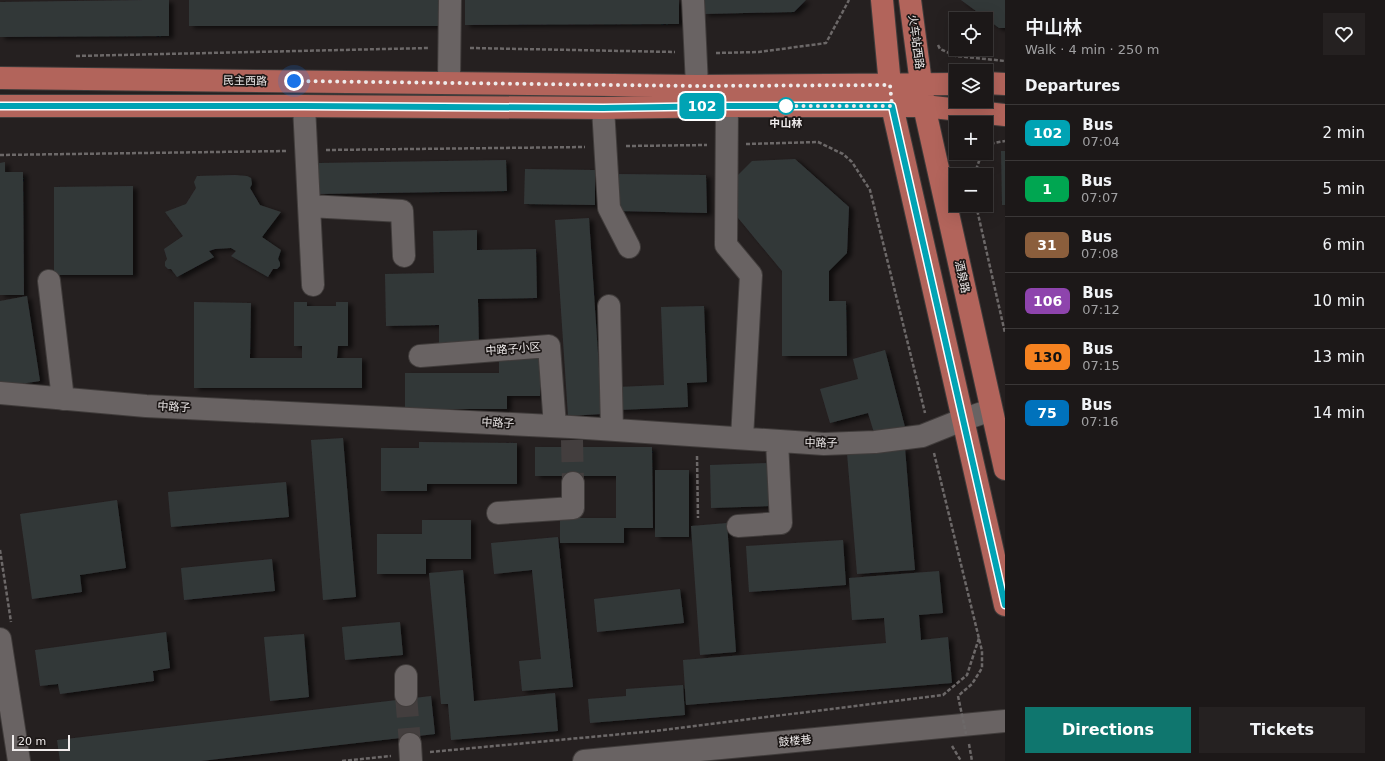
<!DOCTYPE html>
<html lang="en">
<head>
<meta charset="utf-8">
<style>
  :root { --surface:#1c1818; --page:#252121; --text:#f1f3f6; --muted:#a0a0a2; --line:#3a3737; --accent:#0f766e }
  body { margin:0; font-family:"DejaVu Sans","Noto Sans SC",sans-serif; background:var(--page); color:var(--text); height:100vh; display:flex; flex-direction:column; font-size:15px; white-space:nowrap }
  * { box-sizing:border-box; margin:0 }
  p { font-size:13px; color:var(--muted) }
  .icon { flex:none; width:22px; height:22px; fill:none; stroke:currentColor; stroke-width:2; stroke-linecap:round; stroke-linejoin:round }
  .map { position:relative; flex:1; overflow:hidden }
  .drawer { display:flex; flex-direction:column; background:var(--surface); width:380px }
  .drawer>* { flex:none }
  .badge { padding:0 8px; border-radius:6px; font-size:14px; line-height:26px }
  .tools { position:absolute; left:949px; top:12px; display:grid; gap:8px }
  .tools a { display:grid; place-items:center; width:44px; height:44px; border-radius:0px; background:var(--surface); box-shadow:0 4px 16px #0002,0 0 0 1px var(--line); font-size:20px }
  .scale { position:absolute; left:12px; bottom:10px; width:58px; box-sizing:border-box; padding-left:4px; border:2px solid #efebeb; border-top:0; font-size:11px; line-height:14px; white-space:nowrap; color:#efebeb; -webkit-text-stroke:3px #1c1716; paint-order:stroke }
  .you { position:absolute; width:20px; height:20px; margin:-10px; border:3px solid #fff; border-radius:50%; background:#1a73e8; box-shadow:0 0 0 6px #1a73e833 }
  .map>.badge { position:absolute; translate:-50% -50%; box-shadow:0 0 0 2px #fff }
  h2 { padding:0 20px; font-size:15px; line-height:36px }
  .round { display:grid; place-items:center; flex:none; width:42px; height:42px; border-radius:0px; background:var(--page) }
  .head { display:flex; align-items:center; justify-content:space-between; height:68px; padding:0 20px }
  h1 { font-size:19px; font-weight:600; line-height:30px }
  .primary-button { display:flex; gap:8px; margin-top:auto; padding:8px 20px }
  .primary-button a { flex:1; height:46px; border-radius:0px; background:var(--accent); color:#fff; font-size:16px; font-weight:600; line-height:46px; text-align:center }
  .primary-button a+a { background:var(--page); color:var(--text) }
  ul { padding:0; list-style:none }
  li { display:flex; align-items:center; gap:12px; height:56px; padding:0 20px; border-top:1px solid var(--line) }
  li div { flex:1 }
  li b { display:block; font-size:15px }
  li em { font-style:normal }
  li .badge { min-width:44px; font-weight:700; text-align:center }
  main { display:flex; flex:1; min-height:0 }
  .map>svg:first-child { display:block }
  .building { fill:#333839; filter:url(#shadow) }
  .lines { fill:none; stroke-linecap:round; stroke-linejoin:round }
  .minor-tunnel { stroke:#433e3e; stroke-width:22; stroke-dasharray:22 11; stroke-linecap:butt }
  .minor-casing { stroke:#403c3b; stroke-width:24 }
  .major-casing { stroke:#403c3b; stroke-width:24 }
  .path { stroke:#6c6868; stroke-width:2.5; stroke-dasharray:4 2; stroke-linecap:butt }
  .minor { stroke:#696363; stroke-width:22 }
  .major { stroke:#b2645b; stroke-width:22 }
  .path-bridge { stroke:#6c6868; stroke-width:2.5; stroke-dasharray:4 2; stroke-linecap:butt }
  .line-casing { stroke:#fff; stroke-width:9 }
  .line { stroke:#00a3b4; stroke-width:6 }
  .walk { stroke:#efebeb; stroke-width:4; stroke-dasharray:0 7.2 }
  .stop-dot { fill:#fff; stroke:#00a3b4; stroke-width:2 }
  .labels { text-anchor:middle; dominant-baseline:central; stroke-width:3.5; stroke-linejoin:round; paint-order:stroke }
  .street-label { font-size:11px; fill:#efebeb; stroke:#1c1716 }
  .stop-label { font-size:11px; font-weight:bold; fill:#efebeb; stroke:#1c1716 }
</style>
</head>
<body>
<main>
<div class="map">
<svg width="1005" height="761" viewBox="0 0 1005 761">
  <defs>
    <filter id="shadow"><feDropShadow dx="4.5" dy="2.5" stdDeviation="2" flood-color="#0009"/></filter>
  </defs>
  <rect width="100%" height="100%" fill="#252020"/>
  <!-- building -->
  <path class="building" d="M145,0H169V36L0,37V2Z
    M189,0H438V26H189Z
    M465,0H679V24L465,25Z
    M703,0H806L794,12L704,14Z
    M961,0H1005V28H999Z
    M1001,151H1005V205H1002Z
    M795,159L849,207L847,253L829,271V301H846L847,356H782V271L734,213V179L752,161Z
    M506,160L507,191L319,194V163Z
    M5,162V172H23L24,295H0V163Z
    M525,169L595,170V205L524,204Z
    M615,174L706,175L707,213L618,211Z
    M235,175L247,176L251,178L252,184L250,188L260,205L281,212L262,237L281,250L278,259L280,263V266L277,269H273L268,277L231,256L236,251L231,248L215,249L209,251L214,257L177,277L171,269H168L165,266V262L167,259L164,249L183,236L165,212L186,204L196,188L194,182L197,176Z
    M133,186V275H54V187Z
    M589,218L602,414L568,416L555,220Z
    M477,230V250L536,249L537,298L478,299L479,350H439V325L386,326L385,274L434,273L433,231Z
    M27,296L40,381L0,387V301Z
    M194,302L251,303L250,358H302V346H294V302H307V306H336V302H348V346H338L337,358H362V388H194Z
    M704,306L707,382L687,383L688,407L618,410L617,387L664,385L661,307Z
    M885,350L905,427L875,436L868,413L830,423L820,389L858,379L853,359Z
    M499,352H540V396H507V409H405V373H499Z
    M343,438L356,597L323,600L311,440Z
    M419,442L517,443V484H427V491H381V448H419Z
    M535,447H652L653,528H624V543H560V518H616V476H535Z
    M905,448L915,570L857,574L847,453Z
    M769,463L771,506L711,508L710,465Z
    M655,470H689V537H655Z
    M286,482L289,517L171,527L168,492Z
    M117,500L126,568L80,575L82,592L32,599L20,514Z
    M422,520H471V559H426V574H377V534H422Z
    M727,523L736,652L700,655L691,526Z
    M558,537L573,687L522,691L519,661L541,659L532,570L494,574L491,543Z
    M843,540L846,585L749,592L746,546Z
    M272,559L275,591L184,600L181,568Z
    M463,570L474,701L555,693L558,731L451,740L448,704H441L429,573Z
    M939,571L943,613L919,615L921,640L948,637L952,683L686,705L683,660L886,643L884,618L852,620L849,578Z
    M680,589L684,623L597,632L594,599Z
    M400,622L403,655L345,660L342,627Z
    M166,632L170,668L153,671L154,681L60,694L58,684L40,686L35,650Z
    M304,634L309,697L270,701L264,637Z
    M683,685L685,715L590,723L588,699L626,696V689Z
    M431,696L435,734L201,761H60L57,740Z"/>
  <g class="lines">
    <!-- minor-tunnel -->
    <path class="minor-tunnel" d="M572,440L573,483
      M406,695L410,744"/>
    <!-- minor casing -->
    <g class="minor-casing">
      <path id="minor" d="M693,0L697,86
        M449,82L450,0
        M304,106L313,285
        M727,106L726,245L751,275L742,438
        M603,108L609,208L629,247
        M309,206L402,211L404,256
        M49,281L63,399
        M609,306L612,429
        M420,356L549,346L555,426
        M0,393L146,406L571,427L824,444L875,442L922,436L962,420L991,410
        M498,513L573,508V483
        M738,526L781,523L777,441
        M0,639L19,761
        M406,676V695
        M410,744L411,761
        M584,761L1005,721"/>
    </g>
    <!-- major casing -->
    <g class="major-casing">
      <path id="major" d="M882,0L892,106L1005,605
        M910,0L924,106L1005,469
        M0,78L697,86L956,84
        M986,83L1005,84
        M0,106H304L603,108L727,106H924L1005,115"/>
    </g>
    <!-- path -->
    <path class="path" d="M938,45L940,49L956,56L1005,61
      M470,48L675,52
      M716,53L759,52L826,43L849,0
      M76,56L429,48
      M746,144L818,142L843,154L852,162L870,190L925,413
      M626,146L707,145
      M986,148L994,143L1005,141
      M326,150L585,147
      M0,155L287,151
      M974,175L982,153
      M976,205L1005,333
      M934,453L982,651V668L972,684L958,696
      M697,456L698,518
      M0,550L11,622
      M969,744L972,761
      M952,746L961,761
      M430,752L655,731L943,695L967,675L979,638
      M342,761L391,756"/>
    <!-- minor -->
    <use href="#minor" class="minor"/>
    <!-- major -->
    <use href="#major" class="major"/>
    <!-- path-bridge -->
    <path class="path-bridge" d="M958,696L966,734"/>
  </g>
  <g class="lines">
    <!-- line casing -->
    <g class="line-casing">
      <path id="line" d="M0,106H304L603,108L727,106H892L1005,605"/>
    </g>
    <!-- line -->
    <use href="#line" class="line"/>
    <!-- walk -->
    <path class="walk" d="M294,81L697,86L890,85L892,106H786"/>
  </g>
  <!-- markers -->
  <circle class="stop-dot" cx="786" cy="106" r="8"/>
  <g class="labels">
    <!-- street labels -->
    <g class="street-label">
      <text transform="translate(916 42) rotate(82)">火车站西路</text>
      <text transform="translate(245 81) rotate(1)">民主西路</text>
      <text transform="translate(962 277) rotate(78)">酒泉路</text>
      <text transform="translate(513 349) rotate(-4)">中路子小区</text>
      <text transform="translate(174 407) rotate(3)">中路子</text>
      <text transform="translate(498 423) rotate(3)">中路子</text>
      <text transform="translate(821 443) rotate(1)">中路子</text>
      <text transform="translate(795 741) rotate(-5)">鼓楼巷</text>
    </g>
    <!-- stop labels -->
    <g class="stop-label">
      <text x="786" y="123">中山林</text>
    </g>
  </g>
</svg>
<div class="tools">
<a><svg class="icon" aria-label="locate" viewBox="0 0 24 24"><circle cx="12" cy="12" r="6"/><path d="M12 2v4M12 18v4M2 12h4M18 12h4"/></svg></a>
<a><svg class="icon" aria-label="layers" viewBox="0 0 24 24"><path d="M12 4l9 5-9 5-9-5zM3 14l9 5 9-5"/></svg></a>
<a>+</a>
<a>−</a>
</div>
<div class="scale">20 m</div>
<div class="you" style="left:294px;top:81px"></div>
<b class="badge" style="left:702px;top:106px;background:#00a3b4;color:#fff">102</b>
</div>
<section class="drawer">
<div class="head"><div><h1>中山林</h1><p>Walk · 4 min · 250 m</p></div><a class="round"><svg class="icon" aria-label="heart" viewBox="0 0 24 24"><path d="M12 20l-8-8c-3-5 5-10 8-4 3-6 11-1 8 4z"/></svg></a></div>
<h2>Departures</h2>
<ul>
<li><span class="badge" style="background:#00a3b4;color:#fff">102</span><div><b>Bus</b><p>07:04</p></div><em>2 min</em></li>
<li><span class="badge" style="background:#00a651;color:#fff">1</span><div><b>Bus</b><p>07:07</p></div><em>5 min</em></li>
<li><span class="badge" style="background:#8b5e3c;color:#fff">31</span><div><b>Bus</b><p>07:08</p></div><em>6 min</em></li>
<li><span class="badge" style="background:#8e44ad;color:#fff">106</span><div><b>Bus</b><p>07:12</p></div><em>10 min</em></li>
<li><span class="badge" style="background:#f58220;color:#111">130</span><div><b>Bus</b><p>07:15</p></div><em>13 min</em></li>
<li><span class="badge" style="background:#0072bc;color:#fff">75</span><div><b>Bus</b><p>07:16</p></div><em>14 min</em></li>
</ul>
<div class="primary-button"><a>Directions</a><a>Tickets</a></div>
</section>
</main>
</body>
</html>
